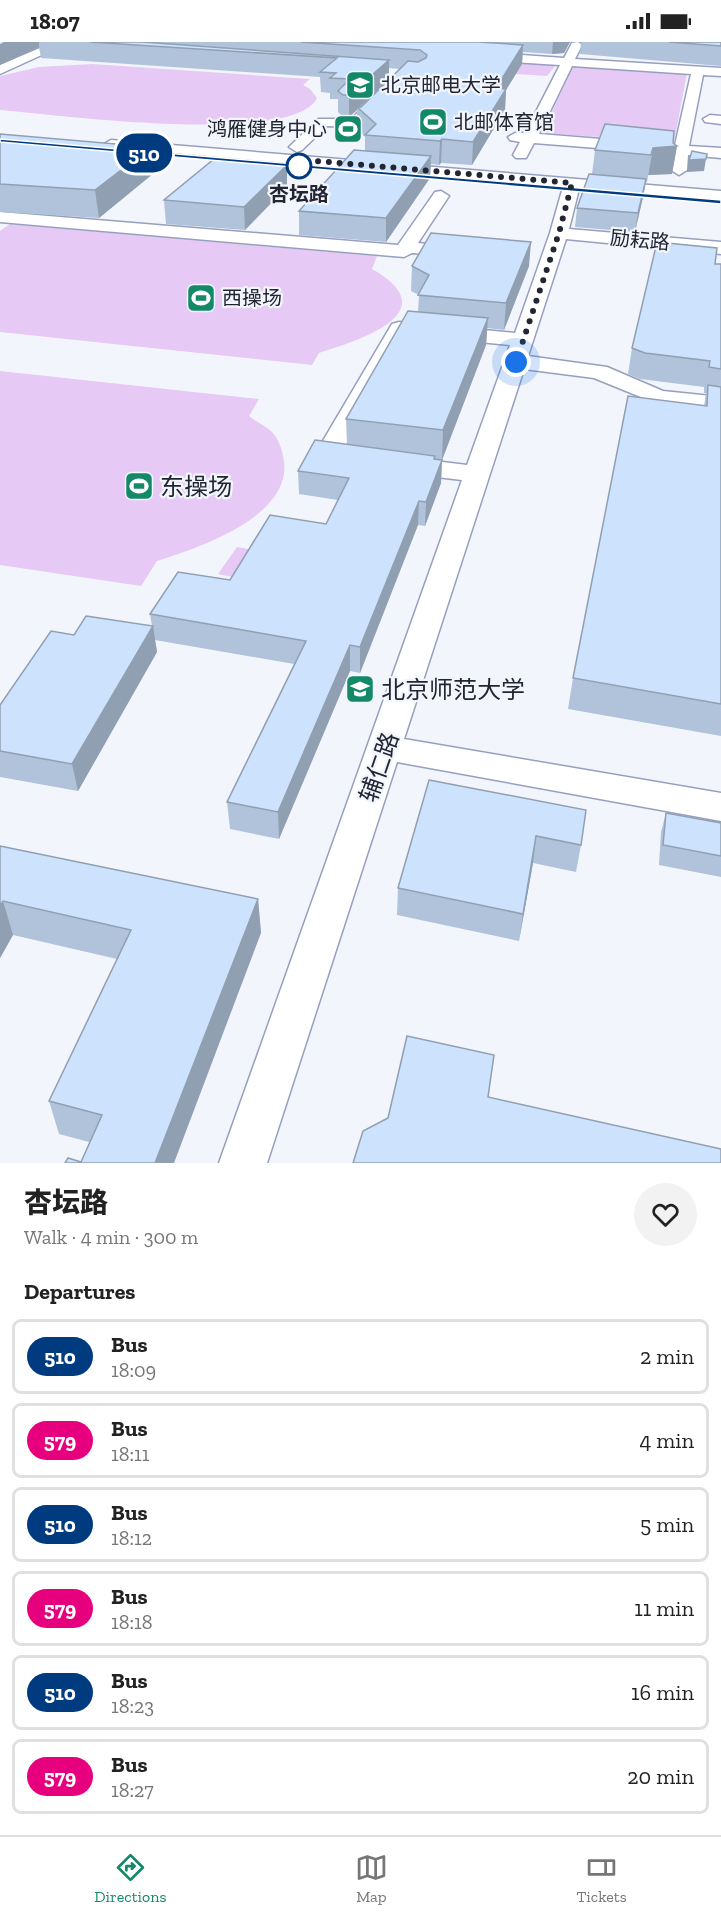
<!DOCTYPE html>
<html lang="en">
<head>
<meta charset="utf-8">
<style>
  :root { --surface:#fff; --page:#f2f2f2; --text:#222; --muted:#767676; --line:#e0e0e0; --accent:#13896a }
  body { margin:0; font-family:"Zilla Slab","Noto Sans SC",serif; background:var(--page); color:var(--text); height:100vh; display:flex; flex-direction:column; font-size:22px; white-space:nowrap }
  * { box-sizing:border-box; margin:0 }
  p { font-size:20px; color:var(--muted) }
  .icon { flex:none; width:33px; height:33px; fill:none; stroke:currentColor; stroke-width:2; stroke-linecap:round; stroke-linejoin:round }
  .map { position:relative; height:1121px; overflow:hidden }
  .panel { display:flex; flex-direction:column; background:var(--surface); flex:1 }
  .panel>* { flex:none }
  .badge { padding:0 12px; border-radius:20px; font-size:21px; line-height:39px }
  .you { position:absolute; width:30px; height:30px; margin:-15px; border:4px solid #fff; border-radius:50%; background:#1a73e8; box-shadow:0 0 0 9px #1a73e833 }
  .map>.badge { position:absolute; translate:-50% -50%; box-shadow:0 0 0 3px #fff }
  h2 { padding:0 24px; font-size:22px; line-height:54px }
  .round { display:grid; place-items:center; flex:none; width:63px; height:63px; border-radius:32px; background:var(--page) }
  .headline { display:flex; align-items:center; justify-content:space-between; height:102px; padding:0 24px }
  h1 { font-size:28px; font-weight:800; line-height:45px }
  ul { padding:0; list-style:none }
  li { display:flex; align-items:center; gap:18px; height:75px; margin:0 12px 9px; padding:0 12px; border:3px solid var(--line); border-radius:9px }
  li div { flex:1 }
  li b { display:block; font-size:22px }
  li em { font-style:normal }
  li .badge { min-width:66px; font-weight:700; text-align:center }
  .status { display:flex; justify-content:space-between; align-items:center; height:42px; padding:0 30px; background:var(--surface); direction:ltr }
  .status svg { height:16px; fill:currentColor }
  .tab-bar { display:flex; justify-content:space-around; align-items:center; height:84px; border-top:2px solid var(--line); background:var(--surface); font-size:16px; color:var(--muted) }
  .tab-bar a { display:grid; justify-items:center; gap:3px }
  .tab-bar .on { color:var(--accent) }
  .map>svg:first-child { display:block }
  .green { fill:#e6c9f4 }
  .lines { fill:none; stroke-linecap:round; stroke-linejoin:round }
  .minor-casing { stroke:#969fbe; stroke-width:3 }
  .minor { fill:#fff; fill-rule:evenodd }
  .wall { fill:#b0c3da; fill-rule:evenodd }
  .shaded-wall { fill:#909fb1 }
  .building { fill:#cde3fd; stroke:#909fb1; stroke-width:1.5 }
  .line { fill:#003b80; stroke:#fff; stroke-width:1.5 }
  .walk { stroke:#222632; stroke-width:6; stroke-dasharray:0 10.8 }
  .stop-dot { fill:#fff; stroke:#003b80; stroke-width:3 }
  .labels { text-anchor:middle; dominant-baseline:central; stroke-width:4.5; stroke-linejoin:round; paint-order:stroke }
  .far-poi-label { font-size:20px; fill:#222632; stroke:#f3f5fc; text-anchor:start }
  .far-stop-label { font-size:20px; font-weight:bold; fill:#222632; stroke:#f3f5fc }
  .far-street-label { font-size:20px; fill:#222632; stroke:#f3f5fc }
  .poi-label { font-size:24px; fill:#222632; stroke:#f3f5fc; text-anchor:start }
  .street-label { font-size:24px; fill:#222632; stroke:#f3f5fc }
</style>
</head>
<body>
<div class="status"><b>18:07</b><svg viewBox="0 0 49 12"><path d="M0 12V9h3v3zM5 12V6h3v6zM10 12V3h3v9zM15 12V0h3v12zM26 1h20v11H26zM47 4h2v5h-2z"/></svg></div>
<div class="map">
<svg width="721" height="1121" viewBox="0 0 721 1121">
  <rect width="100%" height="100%" fill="#f3f5fc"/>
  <!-- green -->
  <path class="green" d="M512,18L553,22L556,23L547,34L501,31Z
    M92,22L310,37L303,43L310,47L317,56C293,105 52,72 0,68V34L39,25Z
    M574,23L687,31L674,100L542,91Z
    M10,182L377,214L372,227C448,270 361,298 319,311L312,323L0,290V189Z
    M0,329L259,357L249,374C256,380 266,384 272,390C279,397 283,410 284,420C291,475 198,506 157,519L141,544L0,523Z
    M237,505L259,509L241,537L218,532Z"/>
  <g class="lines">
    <!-- minor casing -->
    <g class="minor-casing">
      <path id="minor" d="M54,0H70L0,32V23Z
        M578,0L582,3L575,17L721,26V34L703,33L689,104L721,106V116L688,113L687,128L679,133L671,128L673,112L534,101L526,116H516L513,113L520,100L510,98L508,95L515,91H525L560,23L482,18L476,14L482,10L564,16L572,1ZM572,24L691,32L675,103L539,92Z
        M385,48L392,52L390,55L359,85L327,84L302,108L297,110L289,105L318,77H351L380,49Z
        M710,73L721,74V82L705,80L703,77Z
        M111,98L721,149V159L579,147L569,187L721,200V212L566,197L528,314L607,325L663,349L721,355V369L658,362L594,336L524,327L404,697L721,751V779L397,720L267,1121H219L462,438L402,431L393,428L389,423L393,418L402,415L467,423L510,303L406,293L343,408L361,412L365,417L361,422C347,426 332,423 318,419L314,414L392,282L399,280L515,291L550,191L563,145L106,105L104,102Z
        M441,149L449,154L418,201L471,206L473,210L471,214L412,211L404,215L0,180V170L398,203L435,150Z"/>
    </g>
    <!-- minor -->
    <use href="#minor" class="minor"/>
  </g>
  <!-- wall -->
  <path class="wall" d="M0,0H570L564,11L552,12L523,10L522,22L506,48L505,68L472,123L441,121L439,123L431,122L430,136L386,200L299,193V169L365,109V95L357,87V68L349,75H343L338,70V57H330V51L321,50L320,35L41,16L39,5ZM389,26L400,27L389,38Z
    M581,0H721V24L580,12Z
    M0,92L151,105L154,131L99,176L0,170Z
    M673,101L677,104L672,132L648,133L647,140H646L643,155L635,190L575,185L577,166L592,132L595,108Z
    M287,145L245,188L166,182L164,158Z
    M715,222H721V694L568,667L573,636L704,364L706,351H704V345L640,337L628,332L632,306Z
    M412,224H529L504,288L487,286L486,303L442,418L441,441L425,484L418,483L360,631L350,629L279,797L230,787L227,760L294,622L155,598L157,610L78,749L0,735V663L152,584L150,572L230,538L326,482L338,458L299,452L298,429L347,402L346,377L418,270L419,253L411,249Z
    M429,738L581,803L576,830L533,821L519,899L397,873L398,846Z
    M666,771L721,781V835L659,823L661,790Z
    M0,804L258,857L261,891L89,1100L59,1092L49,1059L117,917L13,893L0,916Z"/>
  <!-- shaded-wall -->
  <path class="shaded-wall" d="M4,0H39V5L0,23V2Z
    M553,0H570L564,11L552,12Z
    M523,3L522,22L506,48L505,68L472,123L473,100L496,46Z
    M389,18V38L358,66L357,65V68L349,75V53Z
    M442,97L441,121L439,123L440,99Z
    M677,104L672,132L648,133L647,140L653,106Z
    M151,105L154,131L99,176L95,148Z
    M431,114L430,136L386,200V176Z
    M706,117L704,129L687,130L689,118Z
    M287,123V145L245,188L244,165Z
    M646,137L643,155L635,190L638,171Z
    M531,200L529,224L504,288L506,261Z
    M488,276L486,303L442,418L443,388Z
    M442,418L441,441L425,484L426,460Z
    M419,459L418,483L360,631V605Z
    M153,584L157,610L78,749L72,722Z
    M350,603V629L279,797L278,770Z
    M536,794L533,821L519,899L523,872Z
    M258,857L261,891L174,1121H155Z
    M3,859L13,893L0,916V864Z"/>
  <!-- building -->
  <path class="building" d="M90,0H142L389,18L349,53H343L338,49L350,37L330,36L336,31L320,30L337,16Z
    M301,0H479L523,3L496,46L506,47L473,100L442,97L440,99L365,93L376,82L357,65H361L408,19L418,20L426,16L427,13L420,8Z
    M669,0H721V4Z
    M605,82L674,89L673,101L677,104L653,106L651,113L595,108Z
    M0,92L151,105L95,148L0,142Z
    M354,108L431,114L386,176L299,169Z
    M692,109L707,112L706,117L689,118Z
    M214,117L287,123L244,165L164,158Z
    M589,132L646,137L638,171L577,166Z
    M431,191L531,200L506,261L418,253L429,233L412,224Z
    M657,200L717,206L715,222H721V327L709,325L710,319L645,311L632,306Z
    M408,269L488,276L443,388L346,377Z
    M708,343L721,345V662L573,636L628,354L707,364Z
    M315,398L435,414L434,417L442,418L426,460L419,459L360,605L350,603L278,770L227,760L306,599L150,572L178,530L230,538L270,473L326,482L349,436L298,429Z
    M86,574L153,584L72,722L0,709V663L51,589L74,593Z
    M429,738L586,768L581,803L536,794L523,872L398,846Z
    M666,771L721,781V814L663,803Z
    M0,804L258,857L155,1121H65L68,1116L81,1120L102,1073L49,1059L131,888L3,859L0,864Z
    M407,994L494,1013L488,1055L721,1107V1121H353L363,1089L388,1076Z"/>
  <!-- line -->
  <path class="line" d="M0,97L721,158V162L0,100Z"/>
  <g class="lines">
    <!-- walk -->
    <path class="walk" d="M299,124L305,118L572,141L559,191L516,320"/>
  </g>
  <!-- icons -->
  <defs>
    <g id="university-square" transform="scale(1.5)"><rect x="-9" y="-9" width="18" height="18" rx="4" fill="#13896a" stroke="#f3f5fc"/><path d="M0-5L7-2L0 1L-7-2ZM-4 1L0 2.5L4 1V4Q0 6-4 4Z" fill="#fff"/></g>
    <g id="stadium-square" transform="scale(1.5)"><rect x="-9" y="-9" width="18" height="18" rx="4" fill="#13896a" stroke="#f3f5fc"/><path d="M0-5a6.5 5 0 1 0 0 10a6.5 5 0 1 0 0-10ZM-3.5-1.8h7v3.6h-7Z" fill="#fff"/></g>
  </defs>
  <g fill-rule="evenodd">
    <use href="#university-square" x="360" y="43"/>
    <use href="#stadium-square" x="433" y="80"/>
    <use href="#stadium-square" x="348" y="87"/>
    <use href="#stadium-square" x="201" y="256"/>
    <use href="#stadium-square" x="139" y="444"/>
    <use href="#university-square" x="360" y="647"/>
  </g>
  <!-- markers -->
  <circle class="stop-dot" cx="299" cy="124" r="12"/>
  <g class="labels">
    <!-- far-poi labels -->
    <g class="far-poi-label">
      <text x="381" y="43">北京邮电大学</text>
      <text x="454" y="80">北邮体育馆</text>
      <text x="327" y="87" text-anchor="end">鸿雁健身中心</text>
      <text x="222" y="256">西操场</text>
    </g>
    <!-- far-stop labels -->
    <g class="far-stop-label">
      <text x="299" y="152">杏坛路</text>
    </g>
    <!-- far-street labels -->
    <g class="far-street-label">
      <text transform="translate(640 198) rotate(5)">励耘路</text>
    </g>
    <!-- poi labels -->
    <g class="poi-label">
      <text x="160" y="444">东操场</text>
      <text x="381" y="647">北京师范大学</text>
    </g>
    <!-- street labels -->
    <g class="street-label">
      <text transform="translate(379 725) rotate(-71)">辅仁路</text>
    </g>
  </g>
</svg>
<div class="you" style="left:516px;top:320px"></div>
<b class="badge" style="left:144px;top:111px;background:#003b80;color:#fff">510</b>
</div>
<section class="panel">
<div class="headline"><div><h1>杏坛路</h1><p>Walk · 4 min · 300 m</p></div><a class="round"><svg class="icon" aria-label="heart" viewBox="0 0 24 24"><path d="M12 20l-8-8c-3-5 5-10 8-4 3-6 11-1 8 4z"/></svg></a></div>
<h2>Departures</h2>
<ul>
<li><span class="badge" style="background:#003b80;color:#fff">510</span><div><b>Bus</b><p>18:09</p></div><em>2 min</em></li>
<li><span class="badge" style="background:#e6007e;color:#fff">579</span><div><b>Bus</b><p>18:11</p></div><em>4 min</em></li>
<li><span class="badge" style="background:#003b80;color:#fff">510</span><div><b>Bus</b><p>18:12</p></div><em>5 min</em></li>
<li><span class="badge" style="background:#e6007e;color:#fff">579</span><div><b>Bus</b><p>18:18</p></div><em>11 min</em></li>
<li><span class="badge" style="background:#003b80;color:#fff">510</span><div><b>Bus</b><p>18:23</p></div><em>16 min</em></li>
<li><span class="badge" style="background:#e6007e;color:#fff">579</span><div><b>Bus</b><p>18:27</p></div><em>20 min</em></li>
</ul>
</section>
<nav class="tab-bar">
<a class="on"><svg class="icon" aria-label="directions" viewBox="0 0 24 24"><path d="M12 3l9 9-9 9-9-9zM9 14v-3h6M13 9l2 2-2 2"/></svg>Directions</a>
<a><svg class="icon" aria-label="map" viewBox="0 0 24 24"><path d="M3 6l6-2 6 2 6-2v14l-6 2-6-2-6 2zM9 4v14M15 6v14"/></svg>Map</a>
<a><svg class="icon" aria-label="tickets" viewBox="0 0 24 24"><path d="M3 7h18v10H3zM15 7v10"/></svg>Tickets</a>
</nav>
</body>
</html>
